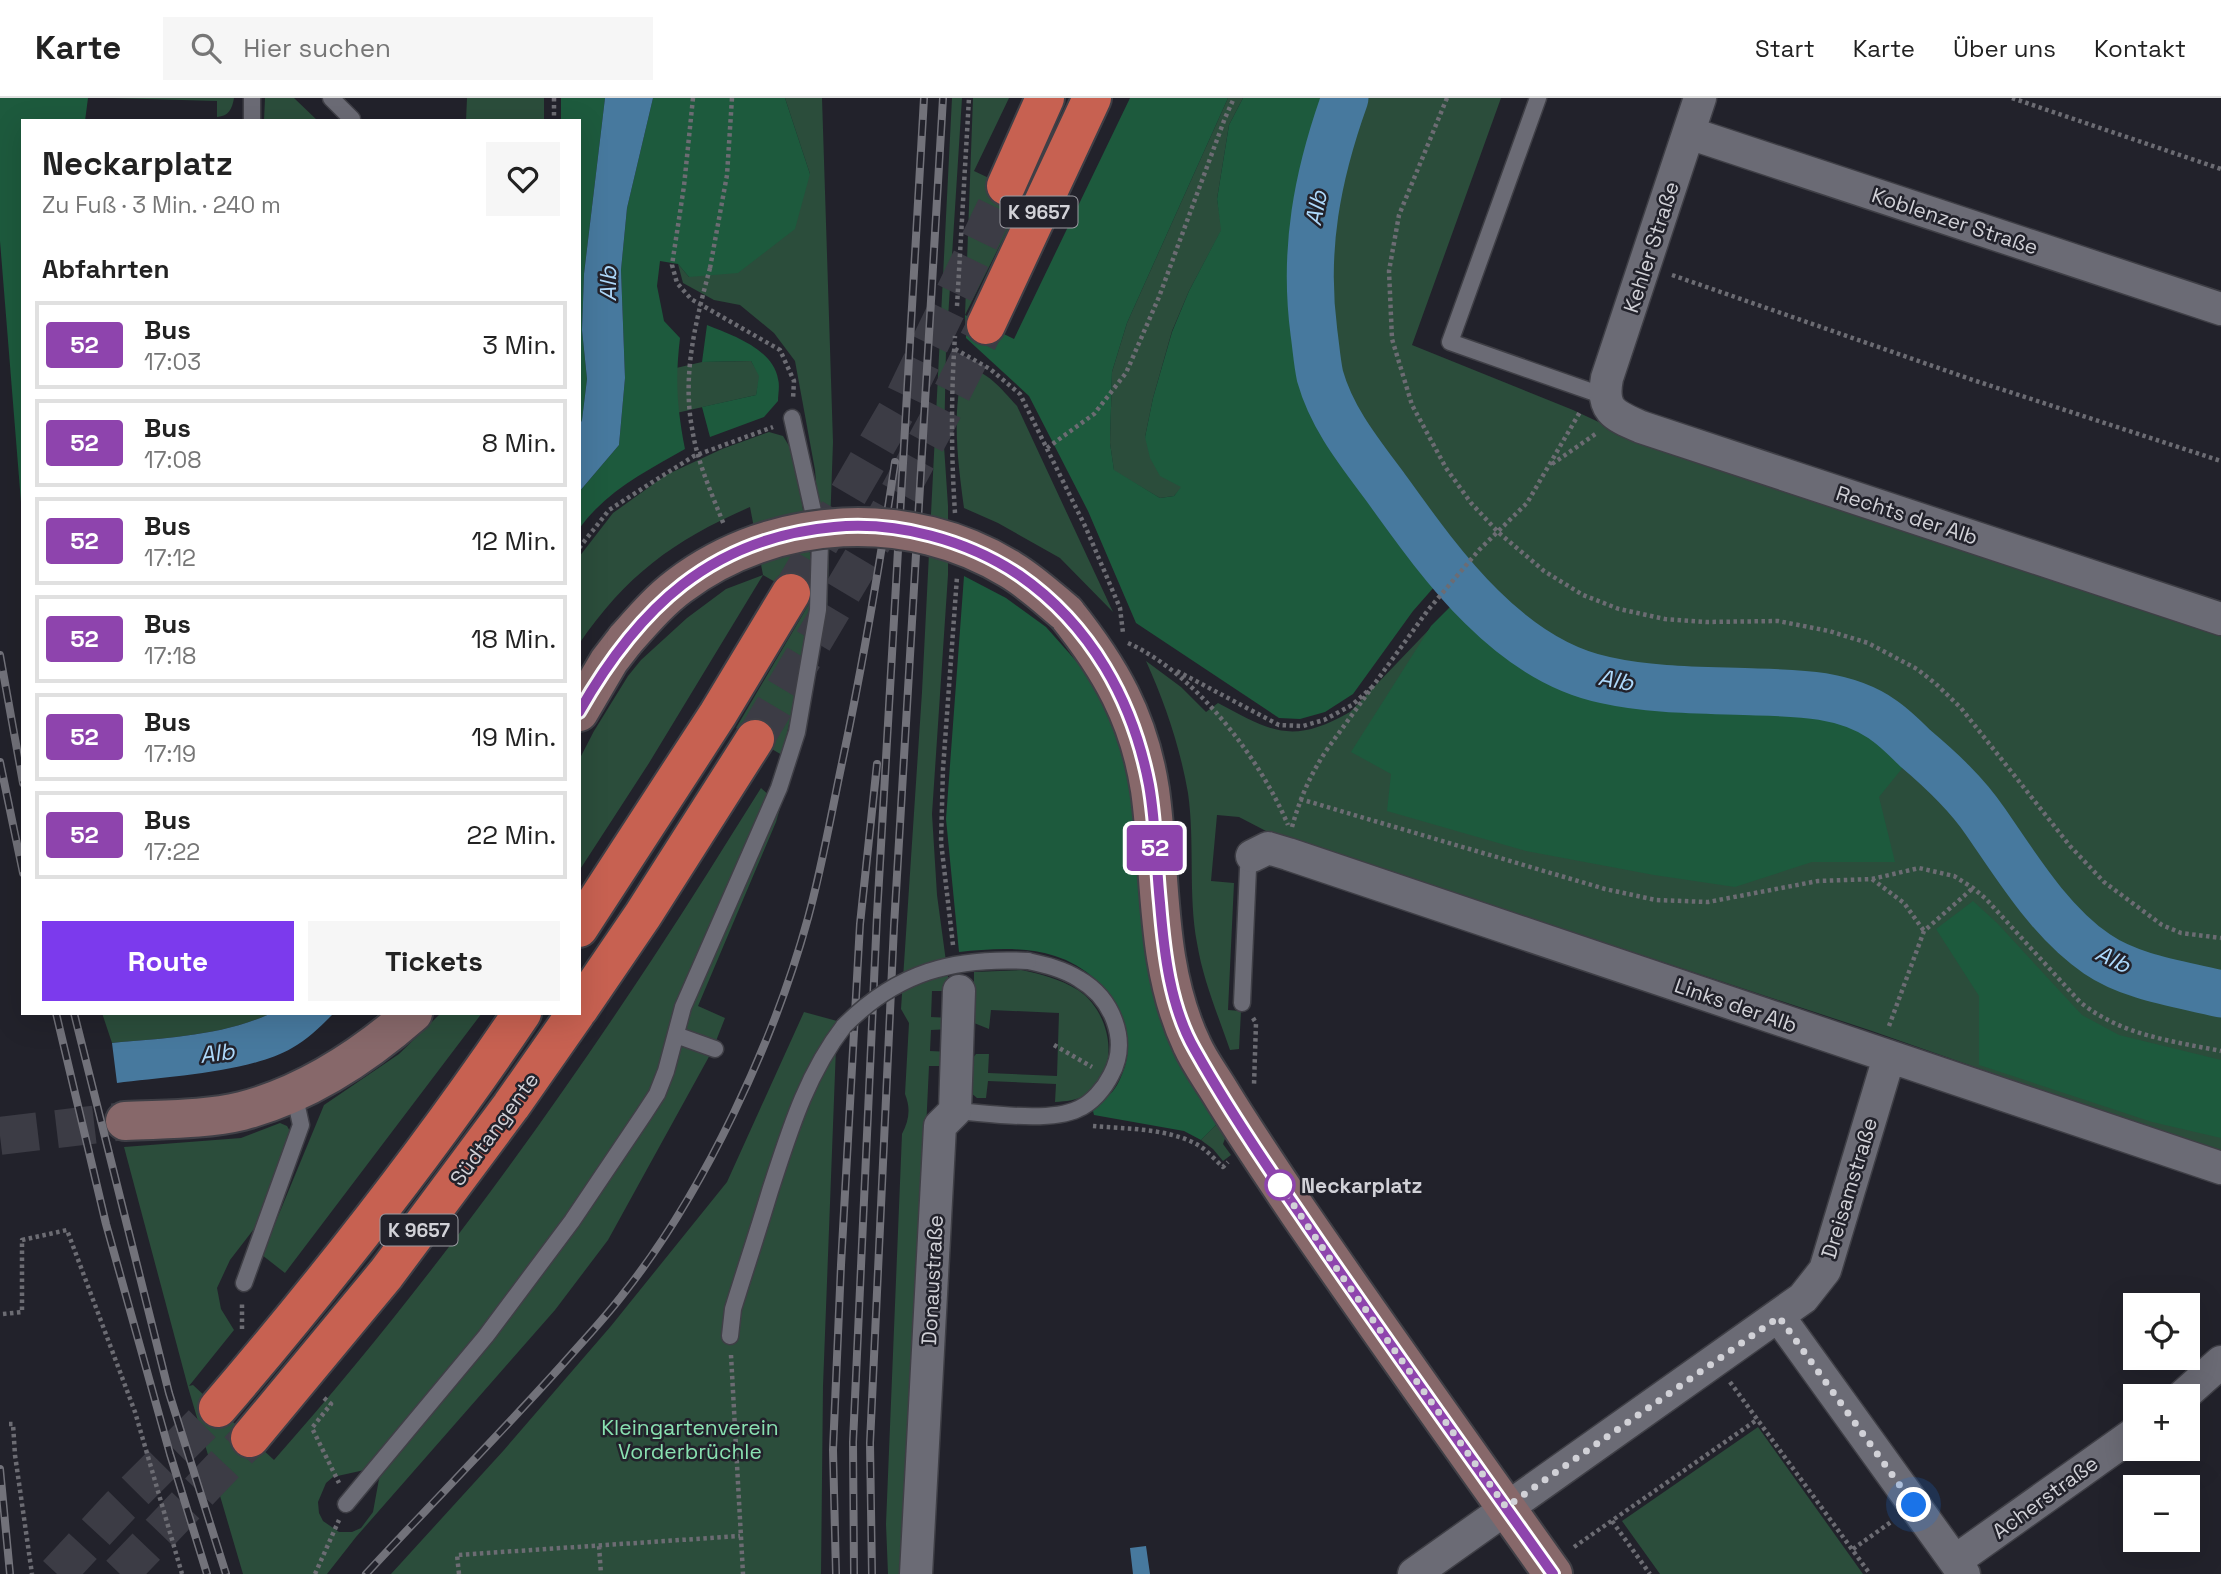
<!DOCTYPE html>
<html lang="de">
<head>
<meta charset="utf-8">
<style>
  :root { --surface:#fff; --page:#f6f6f6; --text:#222; --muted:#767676; --line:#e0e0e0; --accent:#7c3aed }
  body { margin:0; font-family:"Space Grotesk",sans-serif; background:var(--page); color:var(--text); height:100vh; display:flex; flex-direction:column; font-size:26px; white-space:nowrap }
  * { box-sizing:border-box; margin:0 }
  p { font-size:23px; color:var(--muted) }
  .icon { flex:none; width:38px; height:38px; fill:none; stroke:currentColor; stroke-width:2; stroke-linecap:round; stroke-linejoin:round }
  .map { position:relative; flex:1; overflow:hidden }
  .drawer { position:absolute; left:21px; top:21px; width:560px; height:896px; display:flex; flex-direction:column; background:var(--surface); border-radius:0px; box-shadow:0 7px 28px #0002 }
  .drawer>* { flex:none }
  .badge { padding:0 14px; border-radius:5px; font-size:24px; line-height:46px }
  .controls { position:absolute; left:2123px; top:1195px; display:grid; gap:14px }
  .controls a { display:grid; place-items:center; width:77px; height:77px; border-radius:0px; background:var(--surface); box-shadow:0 7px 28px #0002; font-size:35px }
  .you { position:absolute; width:35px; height:35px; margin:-18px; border:5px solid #fff; border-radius:50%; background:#1a73e8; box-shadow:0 0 0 10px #1a73e833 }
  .map>.badge { position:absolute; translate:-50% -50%; box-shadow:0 0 0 4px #fff }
  h2 { padding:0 21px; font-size:26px; line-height:63px }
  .round { display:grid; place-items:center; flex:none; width:74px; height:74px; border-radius:0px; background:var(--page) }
  .summary { display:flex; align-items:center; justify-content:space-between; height:119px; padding:0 21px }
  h1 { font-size:33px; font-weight:700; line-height:52px }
  .action { display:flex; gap:14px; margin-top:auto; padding:14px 21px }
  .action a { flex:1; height:80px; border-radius:0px; background:var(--accent); color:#fff; font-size:28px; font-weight:700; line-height:80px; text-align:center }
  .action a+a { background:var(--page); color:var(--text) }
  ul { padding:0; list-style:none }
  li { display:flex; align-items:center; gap:21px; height:88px; margin:0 14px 10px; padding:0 7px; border:4px solid var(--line); border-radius:0px }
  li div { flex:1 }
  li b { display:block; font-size:26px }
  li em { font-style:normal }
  li .badge { min-width:77px; font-weight:700; text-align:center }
  header { display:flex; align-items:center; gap:42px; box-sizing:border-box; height:98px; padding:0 35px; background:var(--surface); border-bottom:2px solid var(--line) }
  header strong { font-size:33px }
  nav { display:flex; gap:38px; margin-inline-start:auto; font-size:24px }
  .search { width:490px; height:63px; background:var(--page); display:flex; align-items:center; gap:18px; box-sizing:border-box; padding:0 24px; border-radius:0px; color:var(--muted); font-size:26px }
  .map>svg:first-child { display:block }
  .green { fill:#2b4d3b }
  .forest { fill:#1d5a3d }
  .water { fill:#47799e }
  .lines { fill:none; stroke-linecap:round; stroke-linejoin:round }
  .river { stroke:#47799e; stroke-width:47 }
  .secondary-tunnel { stroke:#3c3c45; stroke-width:38; stroke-dasharray:38 19; stroke-linecap:butt }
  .highway-tunnel { stroke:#3c3c45; stroke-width:38; stroke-dasharray:38 19; stroke-linecap:butt }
  .lane-casing { stroke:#3f3f46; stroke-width:19 }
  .street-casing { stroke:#3f3f46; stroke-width:35 }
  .secondary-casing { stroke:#3f3f46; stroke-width:42 }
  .highway-casing { stroke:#3f3f46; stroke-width:42 }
  .path { stroke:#6c6c73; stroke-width:4.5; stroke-dasharray:3.5 3.5; stroke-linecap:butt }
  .lane { stroke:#6b6b75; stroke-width:16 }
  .street { stroke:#6b6b75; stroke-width:32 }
  .secondary { stroke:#87686a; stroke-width:38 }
  .highway { stroke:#c76151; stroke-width:38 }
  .rail-casing { stroke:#72727a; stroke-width:8 }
  .rail { stroke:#22222b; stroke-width:5; stroke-dasharray:16; stroke-linecap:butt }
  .lane-bridge-casing { stroke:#3f3f46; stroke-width:19; stroke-linecap:butt }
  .secondary-bridge-casing { stroke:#3f3f46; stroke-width:42; stroke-linecap:butt }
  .path-bridge { stroke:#6c6c73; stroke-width:4.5; stroke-dasharray:3.5 3.5; stroke-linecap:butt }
  .lane-bridge { stroke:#6b6b75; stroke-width:16 }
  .secondary-bridge { stroke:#87686a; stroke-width:38 }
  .line-casing { stroke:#fff; stroke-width:16 }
  .line { stroke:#8e44ad; stroke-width:10 }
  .walk { stroke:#d1d1d7; stroke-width:7; stroke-dasharray:0 12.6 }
  .stop-dot { fill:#fff; stroke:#8e44ad; stroke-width:3.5 }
  .labels { text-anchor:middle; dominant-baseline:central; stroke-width:5; stroke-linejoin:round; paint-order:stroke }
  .shield { fill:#22222b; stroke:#9c9ca3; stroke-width:2 }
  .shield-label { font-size:19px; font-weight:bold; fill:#d1d1d7 }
  .street-label { font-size:21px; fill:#d1d1d7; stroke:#22222b }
  .stop-label { font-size:21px; font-weight:bold; fill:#d1d1d7; stroke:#22222b; text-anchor:start }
  .park-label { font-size:21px; fill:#89e1b1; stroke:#22222b }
  .water-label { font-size:23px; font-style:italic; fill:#aed9fb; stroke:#22222b }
</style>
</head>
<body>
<header>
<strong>Karte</strong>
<div class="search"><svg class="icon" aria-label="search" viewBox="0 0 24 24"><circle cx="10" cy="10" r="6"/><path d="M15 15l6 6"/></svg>Hier suchen</div>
<nav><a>Start</a><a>Karte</a><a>Über uns</a><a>Kontakt</a></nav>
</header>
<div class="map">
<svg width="2221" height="1476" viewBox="0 0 2221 1476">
  <rect width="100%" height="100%" fill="#22222b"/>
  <!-- green -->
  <path class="green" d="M111,0H234C232,11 229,18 217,19V3Z
    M265,0H294L318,23H264Z
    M467,0H544V23H466Z
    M785,0H822L833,344L827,513L815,372L795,263L774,235L740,207L714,202L683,185L678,166L689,179L810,76Z
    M952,0H962L946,252L944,348L948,408V477L932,716L937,797L950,893H932L931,919L951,920V931L931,932L930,953L951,954V968H929L905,1476H888L886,1426L902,1036C909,1022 911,1011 905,996L909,925L901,911L922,594Z
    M973,0H1009L974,73L1025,97L965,217Z
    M1228,0H1243L1229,27L1217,101L1222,131L1189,193L1172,233L1153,300L1145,339L1182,389L1174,398L1160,400L1114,373L1110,345L1112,274L1127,225Z
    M1345,0H1501L1412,247L1573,312L1652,349L2221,534V1055L1869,932L1266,733L1239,719L1217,717L1211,783L1234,785L1228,912L1241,913L1239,951L1230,952C1218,917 1203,882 1197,845C1188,796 1195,744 1188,695C1180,649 1165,605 1146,563L1181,589L1206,614L1218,605C1272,634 1292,647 1350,614L1467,492L1429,451L1334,317L1320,277L1309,198L1311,136L1331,41Z
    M751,263L760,278L756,297L663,318L650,276L702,264Z
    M964,270C988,272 1001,291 1017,308L1113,514L1060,460L998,425L964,410C958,365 951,314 964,270Z
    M769,334L783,338L794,356L814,480L796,596L782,657L736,630L810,504L763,477L649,665L579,773V662L594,633L628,578L641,562L687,520L726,491L763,477L750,409C674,442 626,477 579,546V459L613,415L666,377L722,351Z
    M761,690L769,697L652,992L567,1118L506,1202L369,1371L333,1379L326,1385L318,1404L319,1415L323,1423L339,1434H352L361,1430L373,1414L379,1381L384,1373L483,1253L592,1109L659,1006L681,944L711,955L608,1142L555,1212L356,1439L327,1476H243L188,1289L124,1049L241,1040L280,1025L287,1028L291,1035L257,1127L230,1162L217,1190L221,1211L234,1232L189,1288L193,1287L274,1362C413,1205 538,1035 653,860C690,804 725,747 761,690Z
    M785,693L776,724L698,908L725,920L716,943L685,934L683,931L688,915Z
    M1021,872C1041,876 1060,881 1078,892C1111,914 1122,971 1087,996C1077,1003 1066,1003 1055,1004L1056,986L988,983L986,1000H977L970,994L972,961L976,956H989L988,975L1057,978L1059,915L991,912L989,931L974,925V874Z
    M804,914L837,923L823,1288L821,1476H391L504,1352L611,1228L727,1084Z
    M102,915H272C222,938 167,940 112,945Z
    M441,915H482L285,1175L262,1157L324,1007L399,956Z
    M1217,1026L1226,1038L1223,1046L1231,1057L1223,1063L1213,1051L1201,1042Z
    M1758,1329L1863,1476H1660L1622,1423Z"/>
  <!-- forest -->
  <path class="forest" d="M0,0H88L85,23H23V429L0,143Z
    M561,0H605L584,176L582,232L587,281L582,322L579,328V23H561Z
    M653,0H785L810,76L795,131L738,175L689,179L678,166L660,163L657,188L664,223L680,240C675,282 677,309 685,351C646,373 605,394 579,431V394L619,347L625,280L621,172L627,110Z
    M1130,0H1228L1127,225L1112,274L1110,345L1114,372L1160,400L1174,398L1181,389L1160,378L1150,360L1145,339L1153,300L1172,234L1189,193L1221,132L1217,101L1229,27L1243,0H1345L1331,41L1311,136L1309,198L1320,277L1334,317L1429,451L1449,472L1413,513L1353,596L1325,614L1300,621L1279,620L1136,525L1088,413L1029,298L966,240L965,217L1014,241Z
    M707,227C732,237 773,251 778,281C780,288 778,296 778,303L764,319L710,339L702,309L756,297L759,278L751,263L702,264Z
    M964,478L1006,500L1046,529L1093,582L1128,658L1217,1026L1201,1042L1184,1033L1094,1017L1092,1009C1098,1005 1105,1001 1110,996C1117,990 1122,977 1125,968C1139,920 1100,872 1055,858C1025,848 990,851 959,854L946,721Z
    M1467,492C1501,533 1550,569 1603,582C1651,594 1703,591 1752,593C1781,595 1814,594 1842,602C1872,611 1895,632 1917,652L1879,699L1895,764H1812L1735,789L1654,777L1526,753L1387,713L1391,676L1351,654L1431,528Z
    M1973,803L1997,825L2082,917L2119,937L2221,962V1040L2152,1024L1979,967V898L1936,831Z"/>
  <!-- water -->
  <path class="water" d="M605,0H653L627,110L621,172L625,280L619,347L579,394V328L582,322L587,281L582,232L584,176Z
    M272,915H334C321,928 308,941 292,950C252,974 165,979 117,985L112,945C167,940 222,938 272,915Z
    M1146,1448L1150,1476H1133L1130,1450Z"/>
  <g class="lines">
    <!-- river -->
    <path class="river" d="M1345,0C1317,78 1303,152 1314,235C1316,249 1317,264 1320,278C1332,321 1360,355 1386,390C1440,465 1508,562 1605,582C1654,593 1706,592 1757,594C1800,595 1846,596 1882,621C1894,629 1905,640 1915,650C1941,672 1966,695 1985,723C2017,769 2050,824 2097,856C2132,880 2181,886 2221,896"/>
    <!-- secondary-tunnel -->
    <path class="secondary-tunnel" d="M0,1038L125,1023"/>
    <!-- highway-tunnel -->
    <path class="highway-tunnel" d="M791,495L904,300L1006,88
      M755,641L878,434L935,328L986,227
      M57,1476L120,1408L218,1310
      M120,1476L250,1340"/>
    <!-- lane casing -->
    <g class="lane-casing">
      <path id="lane" d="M331,0L352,21
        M1538,0L1450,244L1604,298
        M252,23V0
        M1242,905L1248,771L1252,758
        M676,937L715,951
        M955,1013C988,1015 1049,1025 1078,1011C1092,1005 1104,991 1111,977C1130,942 1112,900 1079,881C1063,871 1046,867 1028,863
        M244,1185L301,1027L294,995
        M730,1238L733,1211C745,1172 758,1133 770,1093C789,1035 806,977 844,928
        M346,1406L486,1238L572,1123L644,1016L657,996L666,973L683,909L779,690L797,634L818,512L820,444L792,320"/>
    </g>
    <!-- street casing -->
    <g class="street-casing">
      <path id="street" d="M1700,0L1607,280C1601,312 1613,317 1641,329L2221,521
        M1689,35L2221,211
        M1252,758L1268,750L1288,756L2221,1070
        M1779,1219L1964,1476
        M2183,1298L2221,1264
        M1955,1463L2135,1335
        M916,1476L940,1028L955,1013L959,893
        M1414,1476L1803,1200L1825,1172L1889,959"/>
    </g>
    <!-- secondary casing -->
    <g class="secondary-casing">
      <path id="secondary" d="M1066,515C1110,570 1139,620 1150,692C1162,777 1154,867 1192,947C1199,963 1211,979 1220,994C1245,1035 1272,1075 1299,1115C1382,1236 1468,1356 1553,1476
        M579,614L609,563L626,541
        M125,1023C163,1021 205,1022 242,1013C307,996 364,958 413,915"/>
    </g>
    <!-- highway casing -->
    <g class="highway-casing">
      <path id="highway" d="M1006,88L1045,0
        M986,227L1092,0
        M579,830L718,616L791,495
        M579,911L643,817L755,641
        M218,1310C326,1184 429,1053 522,915
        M250,1340L386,1176L511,1008L576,915"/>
    </g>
    <!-- path -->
    <path class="path" d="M554,0V23
      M693,0L684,88L672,167L677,185L691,201L780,252L794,283L793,301
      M1447,0L1399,117L1389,173L1392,241L1412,307L1446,370L1471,405L1498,434L1544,473L1583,497L1619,511L1665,521L1706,524L1778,523L1829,533L1868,545L1917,571L1936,586L1961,610L2070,748L2104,784L2162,827L2181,835L2221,840
      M2012,0L2221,71
      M710,170L727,77L732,0
      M1672,177L1973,282L2221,363
      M957,208L969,0
      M955,251L990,271L1020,296L1086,430L1120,510L1123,535
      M1047,350L1094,316L1126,275L1159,199L1225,20L1234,0
      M1552,366L1597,335
      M955,415C951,355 951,297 955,238
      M579,450L609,412L651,385L694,358L773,329
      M1128,545C1195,575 1260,660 1288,727
      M1177,573L1279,627L1303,628L1324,622L1352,607L1371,590
      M1300,701L1605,791L1656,802L1708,804L1818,783L1872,781L1919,770L1954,778L1973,790L1986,801L2080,904C2121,937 2171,943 2221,953
      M1292,729C1300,700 1311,675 1328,650L1428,512L1479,452L1527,405L1580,314
      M1872,781L1904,805L1924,833
      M953,847L941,744L943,671L957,479
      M1253,920L1256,925L1254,987
      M1889,928L1924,833L1973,790
      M1054,947L1092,969
      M1093,1028C1126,1031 1168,1030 1198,1047C1207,1052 1215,1062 1223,1069L1228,1064
      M3,1216L22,1214V1142L67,1132L135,1314L182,1476
      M242,1231V1206
      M731,1257L743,1476
      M1730,1284L1870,1476
      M324,1300L331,1306L312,1330L339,1385
      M9,1326H13L15,1357L32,1476
      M1612,1423L1650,1476
      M599,1448L601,1476
      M1574,1449L1758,1321
      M1853,1451L1891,1424
      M315,1476L339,1422
      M459,1476L457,1457L740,1438"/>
    <!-- lane -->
    <use href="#lane" class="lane"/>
    <!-- street -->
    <use href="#street" class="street"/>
    <!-- secondary -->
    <use href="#secondary" class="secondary"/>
    <!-- highway -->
    <use href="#highway" class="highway"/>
    <!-- rail casing -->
    <g class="rail-casing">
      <path id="rail" d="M0,557L23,685
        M0,664L23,775
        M56,915L106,1126L170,1356L207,1476
        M74,915L169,1295L226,1476
        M0,1371L10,1476
        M366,1476C431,1406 498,1338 562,1267C583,1243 605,1220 624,1195C704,1094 774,944 808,820C822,769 831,717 842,665C863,565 880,465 895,364
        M836,1476L833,1352L841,1167L860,826L877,666
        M854,1476L853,1344L877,817L924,0
        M872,1476L870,1345L894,828L943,0"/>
    </g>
    <!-- rail -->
    <use href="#rail" class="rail"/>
    <!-- lane-bridge casing -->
    <g class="lane-bridge-casing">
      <path id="lane-bridge" d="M844,928C897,874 954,859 1028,863"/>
    </g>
    <!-- secondary-bridge casing -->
    <g class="secondary-bridge-casing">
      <path id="secondary-bridge" d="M626,541C643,522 659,503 679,488C774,416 910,409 1011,472C1031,484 1048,500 1066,515"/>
    </g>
    <!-- path-bridge -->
    <path class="path-bridge" d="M710,170C696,222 682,276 692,330C697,364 712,396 724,427"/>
    <!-- lane-bridge -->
    <use href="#lane-bridge" class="lane-bridge"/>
    <!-- secondary-bridge -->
    <use href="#secondary-bridge" class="secondary-bridge"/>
  </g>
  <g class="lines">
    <!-- line casing -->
    <g class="line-casing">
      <path id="line" d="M579,614C638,510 711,440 834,429C897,423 967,442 1019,477C1091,527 1133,603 1149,687C1156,726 1156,766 1160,805C1164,854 1170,909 1195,952C1227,1009 1263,1063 1300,1116C1382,1237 1468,1356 1553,1476"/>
    </g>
    <!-- line -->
    <use href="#line" class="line"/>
    <!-- walk -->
    <path class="walk" d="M1280,1087L1341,1177L1506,1409L1779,1219L1914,1407"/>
  </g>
  <!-- markers -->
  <circle class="stop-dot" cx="1280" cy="1087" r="14"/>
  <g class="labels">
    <!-- shield labels -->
    <g class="shield">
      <rect x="1000.5" y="98.5" width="77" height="31" rx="5"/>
      <rect x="380.5" y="1116.5" width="77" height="31" rx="5"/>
    </g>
    <g class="shield-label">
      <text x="1039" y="114">K 9657</text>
      <text x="419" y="1132">K 9657</text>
    </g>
    <!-- street labels -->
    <g class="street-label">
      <text transform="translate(1955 123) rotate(18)">Koblenzer Straße</text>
      <text transform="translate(1651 149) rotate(-72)">Kehler Straße</text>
      <text transform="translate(1907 417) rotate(18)">Rechts der Alb</text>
      <text transform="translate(1736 907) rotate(19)">Links der Alb</text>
      <text transform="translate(494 1031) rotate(-54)">Südtangente</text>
      <text transform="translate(1849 1090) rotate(-73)">Dreisamstraße</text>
      <text transform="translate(932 1182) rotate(-87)">Donaustraße</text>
      <text transform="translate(2045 1399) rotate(-36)">Acherstraße</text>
    </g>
    <!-- stop labels -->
    <g class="stop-label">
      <text x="1301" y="1087">Neckarplatz</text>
    </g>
    <!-- park labels -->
    <g class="park-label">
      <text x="690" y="1329">Kleingartenverein<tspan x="690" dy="24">Vorderbrüchle</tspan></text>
    </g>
    <!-- water labels -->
    <g class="water-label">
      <text transform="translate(1316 110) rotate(-79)">Alb</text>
      <text transform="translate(608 186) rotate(-90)">Alb</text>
      <text transform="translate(1616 582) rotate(11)">Alb</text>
      <text transform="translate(2113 861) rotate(26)">Alb</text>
      <text transform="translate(217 955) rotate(-7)">Alb</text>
    </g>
  </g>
</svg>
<div class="controls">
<a><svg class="icon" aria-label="locate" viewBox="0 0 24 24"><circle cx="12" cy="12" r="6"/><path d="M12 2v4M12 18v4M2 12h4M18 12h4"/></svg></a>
<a>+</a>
<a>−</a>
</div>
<div class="you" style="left:1914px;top:1407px"></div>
<b class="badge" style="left:1155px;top:750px;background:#8e44ad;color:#fff">52</b>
<section class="drawer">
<div class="summary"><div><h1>Neckarplatz</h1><p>Zu Fuß · 3 Min. · 240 m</p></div><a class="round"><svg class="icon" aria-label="heart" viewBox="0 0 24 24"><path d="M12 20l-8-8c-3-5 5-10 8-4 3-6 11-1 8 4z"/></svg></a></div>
<h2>Abfahrten</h2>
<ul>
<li><span class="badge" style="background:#8e44ad;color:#fff">52</span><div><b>Bus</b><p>17:03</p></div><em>3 Min.</em></li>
<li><span class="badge" style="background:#8e44ad;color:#fff">52</span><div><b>Bus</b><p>17:08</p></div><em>8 Min.</em></li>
<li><span class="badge" style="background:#8e44ad;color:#fff">52</span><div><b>Bus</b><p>17:12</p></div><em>12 Min.</em></li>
<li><span class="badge" style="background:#8e44ad;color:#fff">52</span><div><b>Bus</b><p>17:18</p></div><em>18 Min.</em></li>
<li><span class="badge" style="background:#8e44ad;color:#fff">52</span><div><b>Bus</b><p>17:19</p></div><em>19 Min.</em></li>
<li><span class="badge" style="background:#8e44ad;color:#fff">52</span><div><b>Bus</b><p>17:22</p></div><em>22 Min.</em></li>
</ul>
<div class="action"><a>Route</a><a>Tickets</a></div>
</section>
</div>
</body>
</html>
